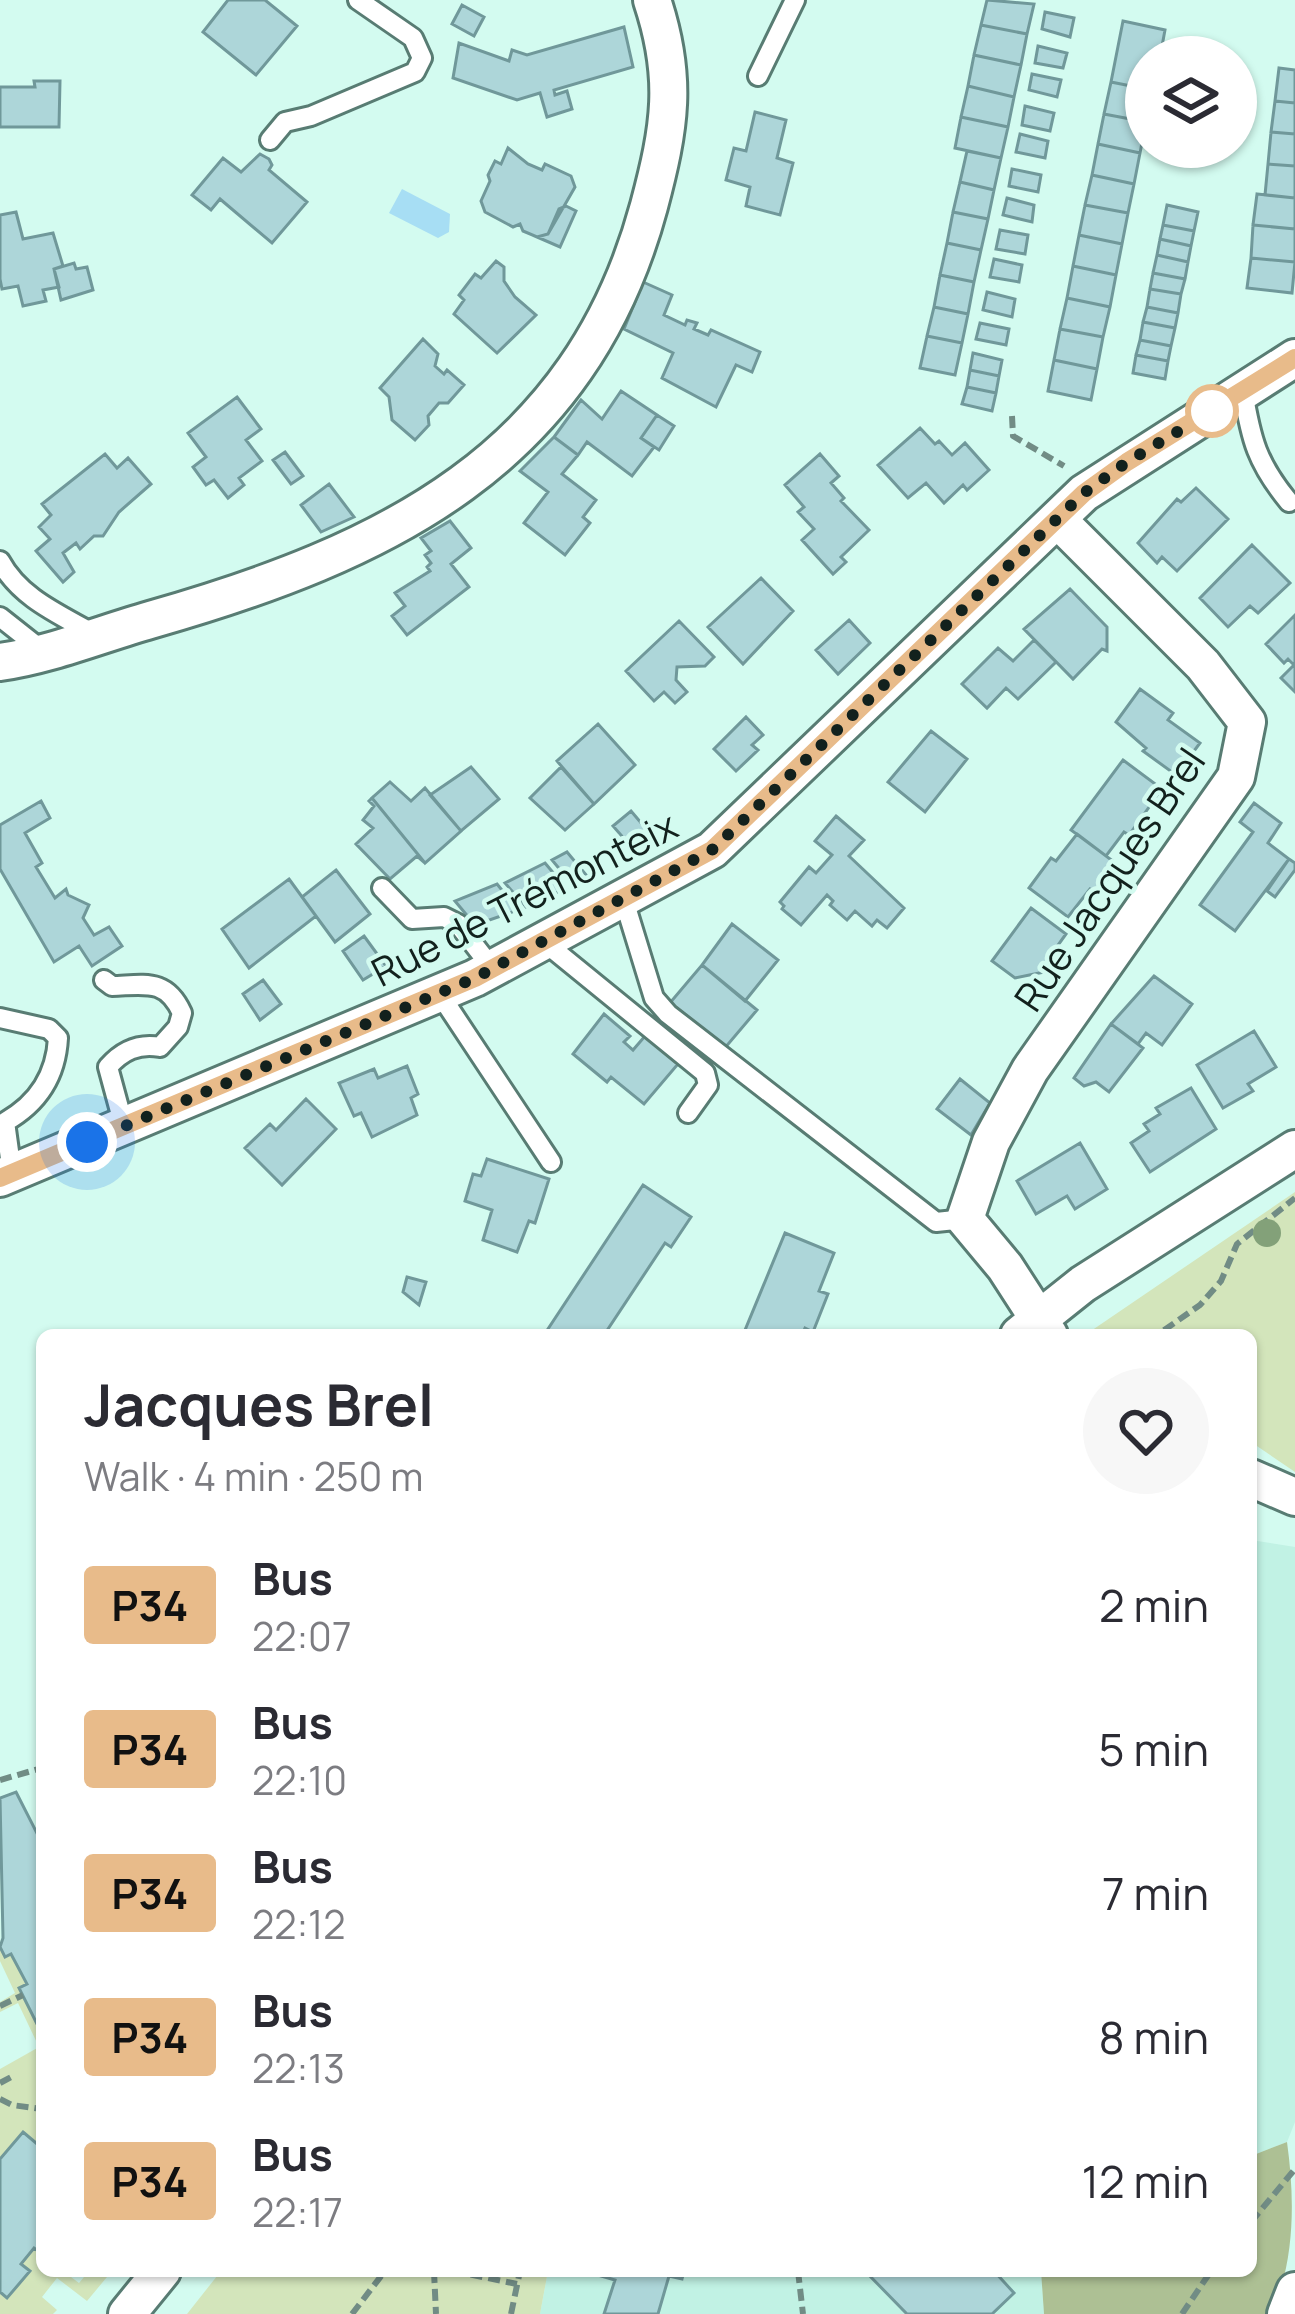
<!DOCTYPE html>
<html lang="en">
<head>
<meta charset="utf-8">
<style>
  :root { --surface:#fff; --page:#f7f7f7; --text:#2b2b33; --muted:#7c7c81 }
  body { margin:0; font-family:Manrope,sans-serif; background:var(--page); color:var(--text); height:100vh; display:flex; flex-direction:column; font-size:45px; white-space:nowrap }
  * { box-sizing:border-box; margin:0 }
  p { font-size:39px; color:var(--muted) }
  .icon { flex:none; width:66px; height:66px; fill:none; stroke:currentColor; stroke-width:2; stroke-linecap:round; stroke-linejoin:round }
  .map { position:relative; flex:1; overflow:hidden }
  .panel { position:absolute; left:36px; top:1329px; width:1221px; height:948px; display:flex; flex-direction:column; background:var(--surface); border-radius:18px; box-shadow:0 3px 9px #0004 }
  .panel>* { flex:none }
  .badge { padding:0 24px; border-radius:9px; font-size:42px; line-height:78px }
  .controls { position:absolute; left:1125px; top:36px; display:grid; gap:24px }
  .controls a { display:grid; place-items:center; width:132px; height:132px; border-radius:50%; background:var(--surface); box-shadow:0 3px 9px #0004; font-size:60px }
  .you { position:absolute; width:60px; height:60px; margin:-30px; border:9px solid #fff; border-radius:50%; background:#1a73e8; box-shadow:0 0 0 18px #1a73e833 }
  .map>.badge { position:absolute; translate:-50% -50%; box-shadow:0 0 0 6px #fff }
  .round { display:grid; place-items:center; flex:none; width:126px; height:126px; border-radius:63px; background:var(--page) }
  .head { display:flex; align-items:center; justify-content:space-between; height:204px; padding:0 48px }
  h1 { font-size:57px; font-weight:700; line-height:90px }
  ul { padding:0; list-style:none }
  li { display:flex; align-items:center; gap:36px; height:144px; padding:0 48px }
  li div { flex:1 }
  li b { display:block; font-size:45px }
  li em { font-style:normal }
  li .badge { min-width:132px; font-weight:700; text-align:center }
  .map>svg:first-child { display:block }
  .built { fill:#c1f2e4 }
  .green { fill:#d3e5bb }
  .forest { fill:#adc094 }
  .water { fill:#a7def4 }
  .building { fill:#add6d9; stroke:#70989a; stroke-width:3 }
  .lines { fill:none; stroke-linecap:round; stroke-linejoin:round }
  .service-casing { stroke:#587c73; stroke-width:24 }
  .minor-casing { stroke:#587c73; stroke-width:42 }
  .path { stroke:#718c85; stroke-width:6; stroke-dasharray:12 6; stroke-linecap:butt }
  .service { stroke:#fff; stroke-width:18 }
  .minor { stroke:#fff; stroke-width:36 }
  .tree { fill:#83a179 }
  .line-casing { stroke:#fff; stroke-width:27 }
  .line { stroke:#e8bb8a; stroke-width:18 }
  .walk { stroke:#12211d; stroke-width:12; stroke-dasharray:0 21.6 }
  .stop-dot { fill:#fff; stroke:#e8bb8a; stroke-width:6 }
  .labels { text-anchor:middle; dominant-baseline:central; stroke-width:9; stroke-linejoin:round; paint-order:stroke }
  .street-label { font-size:39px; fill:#12211d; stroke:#d3fbf0 }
</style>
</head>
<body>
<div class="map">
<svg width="1295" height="2314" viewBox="0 0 1295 2314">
  <rect width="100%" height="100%" fill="#d3fbf0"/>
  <!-- built -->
  <path class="built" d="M1251,1540L1295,1547V2122L1287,2142L1251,2156Z
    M548,2271H1041L1044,2314H540Z"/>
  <!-- green -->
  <path class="green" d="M1295,1192V1472L1251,1442V1335H1085Z
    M0,1947L5,1956L11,1954L26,1984L19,1988L42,2034V2148L22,2132L0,2159V2069L39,2047L18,2003L0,2012V2002L15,1993L0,1961Z
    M34,2248L42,2254V2271H63L79,2283L89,2271H112L87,2301L57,2278L42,2297L57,2310L53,2314H0V2292L8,2297L30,2272L21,2264Z
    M221,2271H548L540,2314H187Z"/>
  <!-- forest -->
  <path class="forest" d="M1287,2142C1295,2200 1295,2259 1272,2314H1044L1041,2271H1251V2156Z"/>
  <!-- water -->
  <path class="water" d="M402,189L450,214L449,232L438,238L389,213Z"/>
  <!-- building -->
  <path class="building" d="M228,0H265L297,26L256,75L203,32Z
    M987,0L1034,4L1027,34L981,25Z
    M462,5L484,17L474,36L452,24Z
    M1045,12L1074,18L1070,37L1042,29Z
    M1123,21L1165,30L1160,57H1146V89L1111,82Z
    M981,25L1027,34L1021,65L974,55Z
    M624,27L633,67L554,90L555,95L567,91L572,109L547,117L540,93L517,100L453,78L459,43L509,61L512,50L527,55Z
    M1038,46L1067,53L1063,68L1035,63Z
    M974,55L1021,65L1014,97L968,86Z
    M1279,68L1295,70V103L1275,101Z
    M1032,74L1061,80L1057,97L1029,90Z
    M34,81H60L59,127H0V87H35Z
    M1111,82L1146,89V122L1104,114Z
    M968,86L1014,97L1008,127L961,117Z
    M1275,101L1295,103V134L1271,132Z
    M1025,106L1054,113L1050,131L1022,125Z
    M755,112L786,120L777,158L793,163L780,215L746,206L750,187L726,180L734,148L746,151Z
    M1104,114L1146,122L1140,153L1098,144Z
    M961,117L1008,127L1001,158L955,148Z
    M1271,132L1295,134V166L1268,164Z
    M1020,134L1048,141L1045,158L1016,152Z
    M1098,144L1140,153L1134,184L1092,175Z
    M508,148L528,164L542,170L545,164L571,176L575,187L548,234L537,237L523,231L520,224L513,227L485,212L481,201L490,181L488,175L495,161L501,164Z
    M967,151L1001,158L994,190L960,182Z
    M260,154L269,159L272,165L269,170L307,202L272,243L220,199L211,210L192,195L223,158L241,172Z
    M1268,164L1295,166V198L1265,195Z
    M1012,169L1041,175L1038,192L1009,186Z
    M1092,175L1134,184L1128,213L1085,205Z
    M960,182L994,190L988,219L953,212Z
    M1257,194L1295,198V229L1253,225Z
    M1007,198L1034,205L1032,222L1003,215Z
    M1085,205L1128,213L1122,244L1079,235Z
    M1167,205L1198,212L1194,231L1163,225Z
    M566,206L576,211L560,247L537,237L548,234L559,209Z
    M16,212L23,239L53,233L63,266L54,269L59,287L43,290L46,301L23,306L18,286L2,289L0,279V215Z
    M953,212L988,219L981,250L947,243Z
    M1163,225L1194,231L1191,246L1160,239Z
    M1253,225L1295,229V262L1251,258Z
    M1000,230L1028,235L1025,254L996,249Z
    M1079,235L1122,244L1116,275L1073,266Z
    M1160,239L1191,246L1188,262L1157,255Z
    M947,243L981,250L974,282L940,275Z
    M1157,255L1188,262L1185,279L1153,273Z
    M1251,258L1295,262L1292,293L1247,288Z
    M994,259L1022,265L1019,282L990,277Z
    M496,261L504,267V281L515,297L536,315L497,353L454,314L464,300L459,295L475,274L481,278Z
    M74,263L76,269L87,267L93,290L61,300L54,269Z
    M1073,266L1116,275L1110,307L1067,298Z
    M1153,273L1185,279L1181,294L1150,289Z
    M940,275L974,282L968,314L934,307Z
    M643,282L672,295L664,315L685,325L687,320L697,323L694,329L708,335L711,330L760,352L752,372L736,365L716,407L662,378L673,353L624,329Z
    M1150,289L1181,294L1178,313L1147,307Z
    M987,292L1015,299L1012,317L983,310Z
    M1067,298L1110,307L1103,337L1060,329Z
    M934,307L968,314L962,343L927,336Z
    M1147,307L1178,313L1175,328L1143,322Z
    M1143,322L1175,328L1171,346L1140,340Z
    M980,323L1009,329L1006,345L976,339Z
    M1060,329L1103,337L1097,369L1054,360Z
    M927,336L962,343L955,375L920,368Z
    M423,339L438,354L435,366L444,374L447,370L464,385L448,403H439L428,416L429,425L415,440L392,420L389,397L380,388Z
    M1140,340L1171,346L1168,361L1136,355Z
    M973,353L1002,360L999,376L970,370Z
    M1136,355L1168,361L1165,379L1133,373Z
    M1054,360L1097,369L1091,400L1048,391Z
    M970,370L999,376L996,393L967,387Z
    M967,387L996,393L992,411L962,404Z
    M621,391L657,415L641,438L654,447L632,476L587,442L578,455L554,437L581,400L602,419Z
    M237,397L261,429L246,440L262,461L239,478L244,485L228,498L214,480L206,485L193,467L206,457L188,433Z
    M657,415L674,426L659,450L641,438Z
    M920,428L935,444L939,441L952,455L965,443L989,470L967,490L963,485L944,503L926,483L908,498L878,465Z
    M554,437L578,455L562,474L596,500L583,517L590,523L565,555L524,523L548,492L520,471Z
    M285,452L303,476L291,484L273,460Z
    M105,454L117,468L128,458L151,484L119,512L103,536H94L80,549L76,543L63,553L74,572L63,582L36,551L50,539L39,527L51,515L42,504Z
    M820,454L839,476L831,483L844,498L841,501L869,530L841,557L846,562L833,574L802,540L814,529L798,512L804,507L785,485Z
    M329,484L354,517L321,532L301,505Z
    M1196,488L1228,519L1177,571L1162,557L1157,563L1138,543L1177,499L1181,502Z
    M450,521L471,548L451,564L469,587L407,635L392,616L405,606L395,593L430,571L427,567L431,563L425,555L431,551L421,538Z
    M1252,545L1290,583L1258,613L1250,606L1228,627L1200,598Z
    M761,578L793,611L743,664L708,627Z
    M1070,589L1107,627V651L1102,649L1073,679L1024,629Z
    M1295,615V692L1281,678L1294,665L1288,659L1284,663L1266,644Z
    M849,620L870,643L838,674L816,650Z
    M679,621L714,657L705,666L677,667L676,680L687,692L675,703L664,692L654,701L626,671Z
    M1034,640L1056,662L1018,699L1006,688L987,708L962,684L998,648L1013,661Z
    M1140,689L1173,713L1168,720L1200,743L1176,775L1143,751L1146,748L1116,722Z
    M746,717L763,735L752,745L758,750L736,771L714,749Z
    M598,724L635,765L594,804L557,761Z
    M931,731L967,759L925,812L888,782Z
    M1123,760L1162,789L1129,835L1124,832L1106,856L1071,830Z
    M471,767L499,799L461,831L430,795Z
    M561,767L594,804L565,830L530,798Z
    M390,782L411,801L425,788L461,831L425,863L372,798Z
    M372,798L425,863L417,856L390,879L356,844L373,828L363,820L374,806L369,801Z
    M41,801L50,818L25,833L42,863L36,867L55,898L66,889L68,895L89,905L83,918L94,935L109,927L122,946L92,966L79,946L54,962L0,869V825Z
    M1254,803L1281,823L1268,843L1289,859L1235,931L1200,905L1253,832L1240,822Z
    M631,811L653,837L634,850L613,826Z
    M836,816L864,840L849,856L904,908L887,928L877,920L872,926L855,911L847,920L830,905L833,901L827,895L801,925L782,909L784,906L780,902L809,867L816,873L832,855L815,841Z
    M1077,834L1118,865L1097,893L1090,889L1068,917L1029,888L1051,858L1056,861Z
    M567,852L587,876L572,884L552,860Z
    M1289,859L1295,863V870L1275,897L1267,891Z
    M545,863L566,888L526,907L505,883Z
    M336,870L370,914L335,942L302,897Z
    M289,879L316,916L249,968L222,929Z
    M497,884L518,910L475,925L455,901Z
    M1031,908L1066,934L1043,966L1044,972L1015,978L992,961Z
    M732,924L778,960L745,1001L702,965Z
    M364,936L386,966L363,980L343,951Z
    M702,965L757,1010L724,1049L669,1004Z
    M1154,976L1192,1004L1162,1045L1146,1033L1138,1044L1111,1024Z
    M263,980L281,1004L260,1020L243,994Z
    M604,1014L630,1036L624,1042L633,1050L645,1036L678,1064L644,1104L611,1077L607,1082L573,1054Z
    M1111,1024L1143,1048L1109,1092L1096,1082L1084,1086L1074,1078Z
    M1254,1031L1276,1067L1248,1084L1253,1091L1223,1108L1197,1065Z
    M407,1066L418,1094L411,1098L417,1115L372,1137L361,1113L354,1116L339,1083L374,1069L378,1078Z
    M960,1079L990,1103L971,1135L937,1109Z
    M1191,1088L1216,1129L1150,1172L1131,1143L1149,1131L1144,1124L1160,1114L1156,1108Z
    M306,1099L336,1129L282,1185L245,1148L270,1124L276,1130Z
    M1080,1143L1107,1189L1075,1209L1067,1196L1036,1214L1017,1181Z
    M487,1159L549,1179L535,1223L529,1221L517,1252L483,1240L492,1210L465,1201L473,1174L481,1176Z
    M643,1185L691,1217L671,1247L665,1243L604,1335H544Z
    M785,1233L834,1253L819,1291L828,1294L813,1332L805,1328L802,1335H743Z
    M407,1277L426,1282L419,1305L403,1292Z
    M16,1792L42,1843V2034L19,1988L27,1984L11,1954L5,1957L0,1947L3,1938L0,1798Z
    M23,2132L42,2148V2254L34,2248L21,2264L30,2271L7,2298L0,2292V2159Z
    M584,2271H684L682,2279L669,2276L658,2314H604L615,2280Z
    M865,2271H994L1014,2293L992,2314H907Z"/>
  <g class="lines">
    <!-- service casing -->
    <g class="service-casing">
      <path id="service" d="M758,76L795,0
        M270,140L285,122L311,116L415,72L422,58L413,38L358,0
        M1243,391C1251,440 1257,463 1289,502
        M0,561C20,598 59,614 94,634
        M0,617L43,651
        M382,888L412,919L444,917L458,924L492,968
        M623,897L654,998L668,1014L936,1222L965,1219
        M543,941L705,1073L708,1085L688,1113
        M104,980L112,986C145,985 166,978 182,1013L178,1027L160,1047C138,1043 122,1051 108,1067L124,1126
        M439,993L551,1162
        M0,1018L49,1029L58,1038C56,1076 37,1104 5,1122L12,1173"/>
    </g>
    <!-- minor casing -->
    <g class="minor-casing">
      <path id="minor" d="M0,662C50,655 101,634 150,620C385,553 580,461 649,206C670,127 678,78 652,0
        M0,1178L475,978L712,850L1084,493L1295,358
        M1019,1335L1083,1284L1295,1149
        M1049,1335L1005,1267L965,1219L991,1142L1030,1070L1236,777L1247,722L1203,665L1057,519
        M1251,1478L1295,1497
        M127,2314L162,2271
        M1286,2314L1295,2291"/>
    </g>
    <!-- path -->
    <path class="path" d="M1012,416L1013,436L1064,466
      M1147,1335L1160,1333L1200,1305L1221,1281L1237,1244L1295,1198
      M0,1780L42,1768
      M0,2006L23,1995
      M0,2083L13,2076
      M0,2099L12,2105L42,2109
      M1251,2222L1295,2169
      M434,2271L436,2314
      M453,2271L517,2284
      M798,2271L803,2314
      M352,2314L385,2271
      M511,2314L520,2271
      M1182,2314L1211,2271"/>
    <!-- service -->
    <use href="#service" class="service"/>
    <!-- minor -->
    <use href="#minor" class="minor"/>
  </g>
  <!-- trees -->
  <circle class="tree" cx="1267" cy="1233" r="14"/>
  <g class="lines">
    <!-- line casing -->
    <g class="line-casing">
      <path id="line" d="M0,1178L475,978L712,850L1084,493L1127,462L1295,358"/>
    </g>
    <!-- line -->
    <use href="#line" class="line"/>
    <!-- walk -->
    <path class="walk" d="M87,1142L475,978L712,850L1084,493L1127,462L1212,411"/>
  </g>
  <!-- markers -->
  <circle class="stop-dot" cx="1212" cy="411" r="24"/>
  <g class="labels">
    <!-- street labels -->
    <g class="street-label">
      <text transform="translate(1109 879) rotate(-56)">Rue Jacques Brel</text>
      <text transform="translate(524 898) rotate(-27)">Rue de Trémonteix</text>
    </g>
  </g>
</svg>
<div class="controls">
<a><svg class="icon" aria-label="layers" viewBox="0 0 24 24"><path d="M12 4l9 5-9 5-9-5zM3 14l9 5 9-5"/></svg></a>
</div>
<div class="you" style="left:87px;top:1142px"></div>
<section class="panel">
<div class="head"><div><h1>Jacques Brel</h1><p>Walk · 4 min · 250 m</p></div><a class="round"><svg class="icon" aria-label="heart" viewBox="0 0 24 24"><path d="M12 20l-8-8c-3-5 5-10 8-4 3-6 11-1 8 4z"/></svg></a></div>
<ul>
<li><span class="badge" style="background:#e8bb8a;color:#111">P34</span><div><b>Bus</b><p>22:07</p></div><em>2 min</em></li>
<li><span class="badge" style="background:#e8bb8a;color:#111">P34</span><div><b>Bus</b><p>22:10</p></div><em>5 min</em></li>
<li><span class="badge" style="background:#e8bb8a;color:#111">P34</span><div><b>Bus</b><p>22:12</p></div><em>7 min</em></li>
<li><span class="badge" style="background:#e8bb8a;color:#111">P34</span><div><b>Bus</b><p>22:13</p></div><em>8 min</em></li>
<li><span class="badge" style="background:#e8bb8a;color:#111">P34</span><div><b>Bus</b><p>22:17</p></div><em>12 min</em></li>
</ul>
</section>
</div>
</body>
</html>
